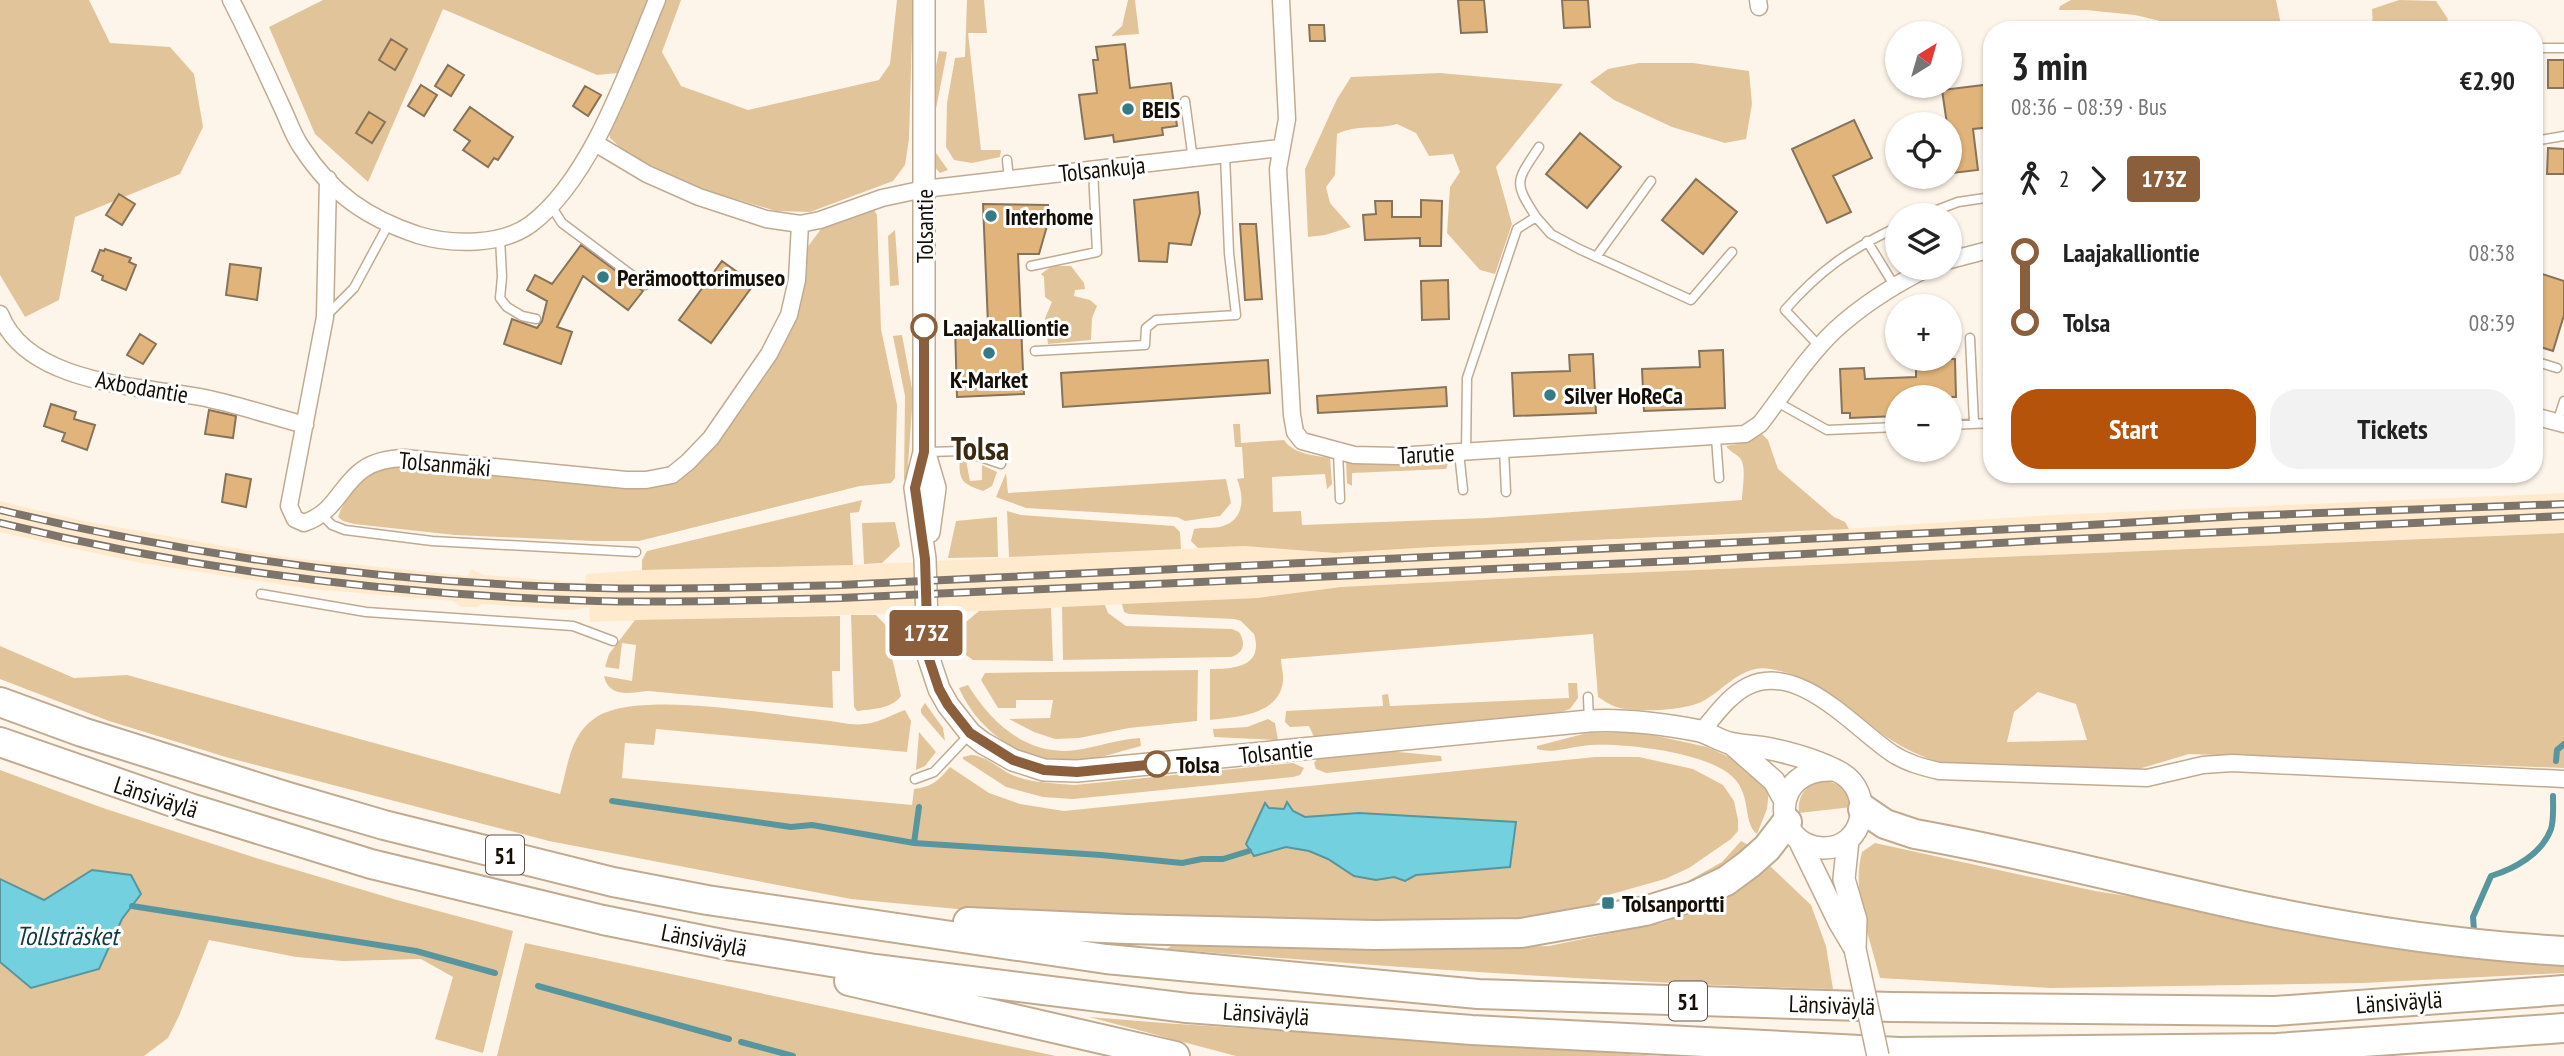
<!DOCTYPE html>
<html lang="en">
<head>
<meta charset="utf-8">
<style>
  :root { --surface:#fff; --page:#f2f2f2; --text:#222; --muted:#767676; --accent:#b45309 }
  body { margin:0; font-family:"PT Sans Narrow",sans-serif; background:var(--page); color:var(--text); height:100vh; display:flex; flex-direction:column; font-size:26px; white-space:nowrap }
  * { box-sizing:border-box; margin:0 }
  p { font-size:23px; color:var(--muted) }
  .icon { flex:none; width:38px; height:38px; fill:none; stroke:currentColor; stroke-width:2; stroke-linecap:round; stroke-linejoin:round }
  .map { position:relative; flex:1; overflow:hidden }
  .side { position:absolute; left:1983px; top:21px; width:560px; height:462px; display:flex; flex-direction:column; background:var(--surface); border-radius:28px; box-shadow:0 2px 5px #0004 }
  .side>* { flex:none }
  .badge { padding:0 14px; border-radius:5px; font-size:24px; line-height:46px }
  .needle { width:46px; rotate:37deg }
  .fabs { position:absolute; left:1885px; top:21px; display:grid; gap:14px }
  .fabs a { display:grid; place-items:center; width:77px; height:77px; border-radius:50%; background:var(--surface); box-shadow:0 2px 5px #0004; font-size:35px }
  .map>.badge { position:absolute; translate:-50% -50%; box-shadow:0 0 0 4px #fff }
  .legs { display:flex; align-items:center; gap:10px; height:77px; padding:0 28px; font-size:23px }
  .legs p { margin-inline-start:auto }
  .head { display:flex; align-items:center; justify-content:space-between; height:119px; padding:0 28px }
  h1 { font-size:38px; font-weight:700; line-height:52px }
  .primary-button { display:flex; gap:14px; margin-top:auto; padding:14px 28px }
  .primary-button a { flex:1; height:80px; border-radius:28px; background:var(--accent); color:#fff; font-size:28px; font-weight:700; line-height:80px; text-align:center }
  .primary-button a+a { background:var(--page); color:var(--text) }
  ul { padding:0 28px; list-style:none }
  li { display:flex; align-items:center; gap:24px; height:70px; font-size:26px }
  li i { display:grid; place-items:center; width:10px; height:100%; margin:0 9px; background:currentColor }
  li i::after { content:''; width:18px; height:18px; margin:-9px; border:5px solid; border-radius:50%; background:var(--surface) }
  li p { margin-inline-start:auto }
  li:first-child i { background:linear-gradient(#0000 50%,currentColor 0) }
  li:last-child i { background:linear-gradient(currentColor 50%,#0000 0) }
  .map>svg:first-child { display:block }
  .built { fill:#ffeace }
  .green { fill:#e2c49b; fill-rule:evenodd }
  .water { fill:#73d0df; stroke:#57969e; stroke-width:2 }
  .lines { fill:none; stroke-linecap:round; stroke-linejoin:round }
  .stream { stroke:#57969e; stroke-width:6 }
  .building { fill:#e0b47a; stroke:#86735a; stroke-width:2 }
  .lane-casing { stroke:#c0ab91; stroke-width:11 }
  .street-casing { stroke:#c0ab91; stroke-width:19 }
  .secondary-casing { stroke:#c0ab91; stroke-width:24 }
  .highway-casing { stroke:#c0ab91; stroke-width:32 }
  .lane { stroke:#fff; stroke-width:8 }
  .street { stroke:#fff; stroke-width:16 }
  .secondary { stroke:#fff; stroke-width:21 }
  .highway { stroke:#fff; stroke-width:28 }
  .rail-casing { stroke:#7d756b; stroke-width:8 }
  .rail { stroke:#fff; stroke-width:5; stroke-dasharray:16; stroke-linecap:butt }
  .secondary-bridge-casing { stroke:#c0ab91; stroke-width:24; stroke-linecap:butt }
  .secondary-bridge { stroke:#fff; stroke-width:21 }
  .line-1-casing { stroke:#fff; stroke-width:16 }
  .line-1 { stroke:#8b5e3c; stroke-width:10 }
  .poi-dot { fill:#347b86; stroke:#fff; stroke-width:2.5 }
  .stop-1-dot { fill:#fff; stroke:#8b5e3c; stroke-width:3.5 }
  .labels { text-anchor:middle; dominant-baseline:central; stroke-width:6; stroke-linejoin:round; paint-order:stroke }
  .shield { fill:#fff; stroke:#5b5650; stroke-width:2 }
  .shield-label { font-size:23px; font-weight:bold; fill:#150e05 }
  .poi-label { font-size:24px; font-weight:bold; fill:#150e05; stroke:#fff; text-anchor:start }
  .street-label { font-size:24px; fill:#150e05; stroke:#fff }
  .stop-label { font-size:24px; font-weight:bold; fill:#150e05; stroke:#fff; text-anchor:start }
  .water-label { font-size:26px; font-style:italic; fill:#0e3a41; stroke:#fff }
  .district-label { font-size:32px; font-weight:bold; fill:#3a2a12; stroke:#fff }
</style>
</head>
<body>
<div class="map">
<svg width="2564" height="1056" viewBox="0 0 2564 1056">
  <rect width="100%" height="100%" fill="#fef5ea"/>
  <!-- built -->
  <path class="built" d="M2564,493V533L1554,576L1341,587L1257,598L979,611L590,622L589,607L572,610L482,604L477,607H461L453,601L311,589L135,562L0,532V501L83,521L292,558L468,576L471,569L484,575L585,583L586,574L642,570L853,565L1244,546L1335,553L1433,547L1784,533L2049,515Z"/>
  <!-- green -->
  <path class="green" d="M0,0H89L110,43L170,47L194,74L203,127L180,174L75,217L59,300L25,317L0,275Z
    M323,0H649L618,73L597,75L443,9L368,182L315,134L269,27Z
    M664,0H681L662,52L681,86L748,110L879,80L890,64L897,0H913L909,139L905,165L893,181L810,212L776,211L688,185L624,151L610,138L608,129L613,115L635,75Z
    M967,0H984L987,33H968L981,150H1001L1000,157L972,163L954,160L946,147L947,103L955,58L965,57Z
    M1128,0H1135L1139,34L1111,36L1122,26Z
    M2071,0H2276L2282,30H2204L2197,25L2194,29L2135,15L2086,10H2059L2060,6Z
    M2399,0L2436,1L2448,19L2443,30H2373L2372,9Z
    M939,51L947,52L935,114L936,153L948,170L940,173L932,164L928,106Z
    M1639,63H1693L1749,71L1752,104L1746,139L1725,143L1672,127L1614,100L1590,82L1608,69Z
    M1440,73L1563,84L1496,167L1512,224L1495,274L1480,270L1447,233L1450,187L1460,172L1453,154L1429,156L1416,133L1397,124C1376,130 1357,124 1337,134L1335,175L1326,187L1330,203L1351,227L1325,235L1308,237L1305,169L1337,99L1351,77Z
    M873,208L877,215L881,329L897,405L895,478L891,483L860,486L639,541H593L455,535L354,524L343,521L338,517C347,491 364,477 387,464L671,482L769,360L806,249L824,225Z
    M895,230L899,285L890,286L888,236Z
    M1052,266H1071L1084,283L1085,289L1075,290L1074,296L1090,300L1097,306L1092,318L1091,340L1048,344L1045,318L1052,302L1045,297L1044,277L1041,274Z
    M902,335L913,394L907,480H904L905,396L893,336Z
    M1233,424H1240L1241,443L1284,440C1295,455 1314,455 1330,458L1332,484L1327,489L1325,474L1272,477L1273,512L1301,511L1302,525L1487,518L1742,500C1742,489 1747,467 1740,458C1735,453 1730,452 1726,446L1743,443L1762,434L1768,440L1778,469L1834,517L1845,522L1849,529L1433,547L1335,553L1244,546L1198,548L1191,541L1194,529C1203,527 1214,529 1223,526C1245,519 1244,496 1237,479L1244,478L1242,447H1235Z
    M960,459L966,460L970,481L982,480V465L997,472L992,486L983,491C963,484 958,481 960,459Z
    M1346,461L1384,464L1449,461L1446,469L1352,473V486L1347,483Z
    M1006,473L1008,493L1226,479L1231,503L1220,516L1185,521L1177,517L1026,508L996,497Z
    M862,500L859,512L850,513L853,565L642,570V560L647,551Z
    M1007,511L1021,515L1174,526L1180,532L1181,549L1009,557Z
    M997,517L998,557L948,558L956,521Z
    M895,522L900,546L882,563L864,564L862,523Z
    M2564,533V768L2189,754L2132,771L1946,765C1925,758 1906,750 1888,738C1846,709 1824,678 1770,669C1743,664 1726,688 1705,700C1687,711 1636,713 1616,707C1610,705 1603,700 1598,697L1593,634L1281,659C1281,666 1284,674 1283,681C1279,716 1235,717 1210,720V669C1234,669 1264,667 1254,634L1241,621L1234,619L1129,614L1124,612L1122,604L1257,598L1341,587L1554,576ZM2038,692L2076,704L2087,740L2007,742L2014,712Z
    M1105,605L1108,613L1126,626L1232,629L1239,632C1246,643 1244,653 1231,657L1063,660L1062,607Z
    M1051,608L1053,661L973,660L966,655L953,633L979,611Z
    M851,615H876L897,637L892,658L901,696C892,709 872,709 857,711L854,707Z
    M840,616V671H832L833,708L648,691C630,693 609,698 604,676L632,681L636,645L622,643L619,669L605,667L609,654L635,620Z
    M0,646L74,678L127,675L560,794C568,767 569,736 595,718C636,689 771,715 822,720C835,721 852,726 865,724C878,723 893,714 905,710L911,721L907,752L656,729L654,745L625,743L622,778L912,805L914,789C932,787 939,780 950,767L989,793L1020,804L1064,811L1595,757H1639L1693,769L1723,785L1734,801L1738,820V831L1731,839L1689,868L1665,879L1601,897L1592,907L1552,920L1347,923L1054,918L851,899L549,841L229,758L109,721L0,679Z
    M1198,670L1197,721L1129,728L1079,738L1055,739L1034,732L1009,719L1050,718L1053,700H1016V708H998L981,680L985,673Z
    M1568,683H1577L1578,698L1570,709L1561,712L1314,737L1309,726L1290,727L1285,722L1286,711L1383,706L1382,695L1388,694L1390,706L1569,698Z
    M968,685C991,723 1028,757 1076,750C1098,747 1118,739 1140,738L1141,746C1124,750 1106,757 1088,759C1032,767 982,739 959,688Z
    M925,703L943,728L945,741L921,713V709Z
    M1268,719L1275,723L1278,740L1214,737L1213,729L1247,727Z
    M919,732L936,752L925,766L916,770Z
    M1639,732L1707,747L1745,764L1769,790L1767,809L1757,834C1741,821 1754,792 1728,773C1700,752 1626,743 1591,745C1573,746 1555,754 1537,749V746L1587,733Z
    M1388,751L1441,756L1442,761L1326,773L1316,769L1314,763L1317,759Z
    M971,755C986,756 997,767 1010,774C1030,783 1054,783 1075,785L1293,763L1304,768L1300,775L1293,777L1073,799L1043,797L1006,787L963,759V757Z
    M0,770L103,808L256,858L397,900L513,931L483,1053L435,1039L453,977L421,959L343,961L296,957L209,940L179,1016L168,1038L144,1056H0V962L31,988L99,969L122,919L141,894L63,889L44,900L0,879Z
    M1825,780C1842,785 1847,791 1852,807L1799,813C1797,794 1808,783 1825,780Z
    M1741,841L1750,846L1728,870L1691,886L1688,881L1722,862Z
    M1875,843L2095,891L2564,963V973L2363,983L2051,988L1880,978C1870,938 1851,892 1862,852Z
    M1767,863L1811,905L1826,946L1833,989C1611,983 1389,967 1167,949L1177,941L1388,950L1549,946L1665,922L1742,887Z
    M525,943L1056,1056H497Z
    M1089,1017L1164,1023L1658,1056H1236Z"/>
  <!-- water -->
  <path class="water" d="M1287,802L1293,811L1305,817L1359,813L1516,822L1510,867L1416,875L1405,881L1394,877L1376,880L1354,876L1328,859L1309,851L1286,847L1254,856L1246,844L1265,803L1269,808L1284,809Z
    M92,870L131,875L141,894L122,919L99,969L31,988L0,962V879L44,900Z"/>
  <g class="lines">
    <!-- stream -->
    <path class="stream" d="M2556,761L2557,750L2564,744
      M612,801L791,827L812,825L914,843L1101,855L1182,863L1202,859H1223L1249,851
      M914,843L919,807
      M132,906L416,951L495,973
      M2474,930L2473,917L2491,876C2514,869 2542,854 2551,829C2554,820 2553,806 2553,796
      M538,986L729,1039
      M741,1042L793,1056"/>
  </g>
  <!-- building -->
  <path class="building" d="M1458,0H1484L1487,32L1461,33Z
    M1562,0H1588L1590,27L1564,28Z
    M1309,25H1324L1325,41H1310Z
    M391,39L407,49L395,70L379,60Z
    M1125,44L1130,88L1171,83L1177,126L1162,128L1163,135L1114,142L1113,135L1085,139L1079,95L1097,93L1093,60H1098L1096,47Z
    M2548,60H2564V88H2548Z
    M448,65L464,75L451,96L435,86Z
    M1992,84V127L1973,129L1978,170L1953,173L1950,124H1947L1942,90Z
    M421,85L437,95L424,116L408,106Z
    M585,86L601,95L588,116L573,106Z
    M470,107L513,137L498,160L494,158L488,167L463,150L470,141L454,130Z
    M369,112L385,122L372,143L356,133Z
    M1854,120L1872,158L1833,176L1851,212L1827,223L1792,149Z
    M1580,133L1621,167L1587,208L1546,174Z
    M2548,148L2564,149V174H2547Z
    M1696,179L1737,212L1703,254L1662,220Z
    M1198,192L1200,213L1191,245L1169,243L1167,262L1139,261L1134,200Z
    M119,194L135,204L122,225L106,215Z
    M1421,200L1442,201L1441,246H1420V238L1365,240L1363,215L1376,214L1375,201H1392V217H1421Z
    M983,204L1048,205L1049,219L1039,254H1018L1024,394L957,397L955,326L988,324Z
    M1240,224H1256L1262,299L1245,300Z
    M581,245L643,291L628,310L583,276L557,327L572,332L561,364L504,344L512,319L537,328L542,321L547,301L527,290L535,275L552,284Z
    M105,249L131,258L129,262L136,265L126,290L102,280L103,276L92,271L100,250L104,251Z
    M722,261L754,284L711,343L679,320Z
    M230,264L261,268L257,300L226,295Z
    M2539,273L2564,281V315L2553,351L2534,345V289Z
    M1448,280L1449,319L1422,320L1421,281Z
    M140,334L156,344L143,364L127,355Z
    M1723,350L1725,408L1644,411L1642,369L1700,367L1699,351Z
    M1593,354L1596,413L1514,416L1512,373L1570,371L1569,355Z
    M1930,359H1955L1956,397H1897V416L1850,418V413H1842L1840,369L1864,368L1865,379L1916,377V364L1930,363Z
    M1268,360L1270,393L1063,407L1061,373Z
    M1446,387L1447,406L1318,413L1317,396Z
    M51,404L76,412L74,419L95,425L87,450L62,441L65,433L44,426Z
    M209,410L236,416L233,438L205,434Z
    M226,474L251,479L246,507L222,502Z"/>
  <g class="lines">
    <!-- lane casing -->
    <g class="lane-casing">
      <path id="lane" d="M2534,48H2564
        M1185,101L1193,160
        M2534,141L2564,136
        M1007,160L1009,180
        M551,206L562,223L645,285
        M1924,215L1958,202L1992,197
        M1536,217C1513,181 1516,182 1539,147
        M500,238L502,277L500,298L507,307L522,316L536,319
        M1867,241L1894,285
        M1596,257L1651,181
        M1031,266L1097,252L1093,170
        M327,315L354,288L388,225
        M1970,338L1974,423
        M1820,347L1785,310C1820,270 1849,250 1897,227
        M1035,351L1145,345L1146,328L1156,320L1236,315L1229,253L1225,155
        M2534,361L2557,368
        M1777,402L1827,430L1897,427
        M2557,423L2564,401
        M1950,425L1992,423
        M1716,438L1719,478
        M1504,450L1506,492
        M1338,451L1340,499
        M927,452L963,451L1001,464
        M1459,452L1463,490
        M1466,452L1467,378L1517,229L1536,217L1551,234L1579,249L1691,300L1732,252
        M322,515L332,525L345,530L432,541L636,552
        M261,594L366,612L573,626L613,641
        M1588,697L1589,721
        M915,779L934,772L969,735"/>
    </g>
    <!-- street casing -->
    <g class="street-casing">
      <path id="street" d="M231,0C249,35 265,70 281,105C288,119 293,136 302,148C332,194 367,218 418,235C451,245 502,246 531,224C592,178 628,69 657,0
        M1281,0L1287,119L1278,169L1292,415L1295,432L1302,441L1354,455L1397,456L1745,434L1760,424C1784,393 1806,358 1834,331C1863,304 1894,285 1928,268
        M1758,0L1759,7
        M595,143L647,174L699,197L766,219L800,224L820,220L882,198L924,189L1280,148
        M328,179L325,317L289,506L295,519L304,523C349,508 339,459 405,458L626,480H646L672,475L688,462L711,438L769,354L789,315L797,280L800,224
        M1950,260L1992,249
        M0,314C27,384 139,386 200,397C236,404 271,416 305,425
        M2534,416L2564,424
        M1701,732C1715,716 1728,696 1748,686C1799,661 1855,729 1893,754C1907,763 1922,767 1939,771L2147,778L2203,765L2232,763L2564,779"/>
    </g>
    <!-- secondary casing -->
    <g class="secondary-casing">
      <path id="secondary" d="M924,0V452L915,488L925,559L928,656L939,689L948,705L970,733L983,743L1013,760L1044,770L1077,771L1589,721C1625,719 1664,724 1700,731C1710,734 1719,740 1729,743C1741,746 1754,746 1766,748C1791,753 1819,761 1841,773C1875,793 1865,849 1823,848C1771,846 1769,767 1833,770
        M925,454L935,488L929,532
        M1732,744L1774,781L1785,801
        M1799,840L1839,922L1855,949
        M1848,840L1844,879L1856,920L1855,949"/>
    </g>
    <!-- highway casing -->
    <g class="highway-casing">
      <path id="highway" d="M0,702L82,732L285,796L384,825L613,882L707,900L1106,959L1478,994L1892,1007L2275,1011L2564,990
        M0,742L190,808L371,864L603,920L732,946L875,969L1187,1008L1472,1030L1899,1052L2277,1048L2564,1028
        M1863,809L1885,824L1915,834C2027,854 2137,883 2248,907C2352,929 2458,945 2564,951
        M968,922L1127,929L1375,935L1521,933L1645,911L1694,896L1726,881L1749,864L1767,848L1787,822
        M849,981L1175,1056"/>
    </g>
    <!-- lane -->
    <use href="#lane" class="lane"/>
    <!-- street -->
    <use href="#street" class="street"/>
    <!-- secondary -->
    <use href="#secondary" class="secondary"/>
    <!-- highway -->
    <use href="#highway" class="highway"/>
    <!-- rail casing -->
    <g class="rail-casing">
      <path id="rail" d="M0,510C195,557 396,584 597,588C678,590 759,587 840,585L2056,527L2239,516L2564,504
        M0,523C195,571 396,595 597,601C678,603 759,600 840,598L1698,560L2051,540L2564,516"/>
    </g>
    <!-- rail -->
    <use href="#rail" class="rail"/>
    <!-- secondary-bridge casing -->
    <g class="secondary-bridge-casing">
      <path id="secondary-bridge" d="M1855,949L1878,1056"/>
    </g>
    <!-- secondary-bridge -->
    <use href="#secondary-bridge" class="secondary-bridge"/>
  </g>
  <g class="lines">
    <!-- line-1 casing -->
    <g class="line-1-casing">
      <path id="line-1" d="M924,327V452L915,488L925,559L928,656L939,689L948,705L970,733L1013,760L1044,770L1077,772L1157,764"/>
    </g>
    <!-- line-1 -->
    <use href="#line-1" class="line-1"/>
  </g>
  <!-- markers -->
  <g class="poi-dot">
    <circle cx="1128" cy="109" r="7"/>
    <circle cx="991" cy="216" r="7"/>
    <circle cx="603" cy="277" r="7"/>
    <circle cx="989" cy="353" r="7"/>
    <circle cx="1550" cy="395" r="7"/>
    <rect x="1601" y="896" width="14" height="14" rx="3.5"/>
  </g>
  <g class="stop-1-dot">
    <circle cx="924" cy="327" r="12"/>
    <circle cx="1157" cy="764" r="12"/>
  </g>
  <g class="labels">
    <!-- shield labels -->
    <g class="shield">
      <rect x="486" y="835.5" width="38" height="39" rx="5"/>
      <rect x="1669" y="981.5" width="38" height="39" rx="5"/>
    </g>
    <g class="shield-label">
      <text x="505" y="855">51</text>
      <text x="1688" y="1001">51</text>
    </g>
    <!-- poi labels -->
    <g class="poi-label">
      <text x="1142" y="109">BEIS</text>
      <text x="1005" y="216">Interhome</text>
      <text x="617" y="277">Perämoottorimuseo</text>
      <text x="989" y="379" text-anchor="middle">K-Market</text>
      <text x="1564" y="395">Silver HoReCa</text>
      <text x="1622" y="903">Tolsanportti</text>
    </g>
    <!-- street labels -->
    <g class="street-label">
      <text transform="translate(1102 169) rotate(-6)">Tolsankuja</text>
      <text transform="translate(924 226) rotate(-90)">Tolsantie</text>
      <text transform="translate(142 387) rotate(10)">Axbodantie</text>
      <text transform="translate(1426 454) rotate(-3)">Tarutie</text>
      <text transform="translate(445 464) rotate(5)">Tolsanmäki</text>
      <text transform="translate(1276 752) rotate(-6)">Tolsantie</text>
      <text transform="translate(156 797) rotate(18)">Länsiväylä</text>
      <text transform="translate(704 940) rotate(11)">Länsiväylä</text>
      <text transform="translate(2399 1002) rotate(-4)">Länsiväylä</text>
      <text transform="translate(1832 1005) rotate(2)">Länsiväylä</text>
      <text transform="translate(1266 1014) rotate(4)">Länsiväylä</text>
    </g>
    <!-- stop labels -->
    <g class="stop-label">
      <text x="943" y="327">Laajakalliontie</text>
      <text x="1176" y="764">Tolsa</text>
    </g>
    <!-- water labels -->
    <g class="water-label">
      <text x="67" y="935">Tollsträsket</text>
    </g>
    <!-- district labels -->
    <g class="district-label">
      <text x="980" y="448">Tolsa</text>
    </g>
  </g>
</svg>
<div class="fabs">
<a><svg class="needle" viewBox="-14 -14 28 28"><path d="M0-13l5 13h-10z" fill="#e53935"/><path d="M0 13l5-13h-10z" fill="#767676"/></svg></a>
<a><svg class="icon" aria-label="locate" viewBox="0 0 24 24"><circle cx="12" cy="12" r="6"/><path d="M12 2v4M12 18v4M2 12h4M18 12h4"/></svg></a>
<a><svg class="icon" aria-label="layers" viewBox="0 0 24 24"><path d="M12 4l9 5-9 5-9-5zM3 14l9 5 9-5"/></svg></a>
<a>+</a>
<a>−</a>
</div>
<b class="badge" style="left:926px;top:633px;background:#8b5e3c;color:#fff">173Z</b>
<section class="side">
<div class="head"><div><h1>3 min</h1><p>08:36 – 08:39 · Bus</p></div><b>€2.90</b></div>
<div class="legs"><svg class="icon" aria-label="walk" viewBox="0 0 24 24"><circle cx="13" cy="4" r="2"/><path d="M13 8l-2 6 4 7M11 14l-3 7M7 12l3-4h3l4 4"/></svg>2<svg class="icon" aria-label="forward" viewBox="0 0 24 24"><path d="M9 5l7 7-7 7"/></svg><b class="badge" style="background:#8b5e3c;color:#fff">173Z</b></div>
<ul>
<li><i style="color:#8b5e3c"></i><b>Laajakalliontie</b><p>08:38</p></li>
<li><i style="color:#8b5e3c"></i><b>Tolsa</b><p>08:39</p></li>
</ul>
<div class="primary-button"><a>Start</a><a>Tickets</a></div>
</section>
</div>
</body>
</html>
